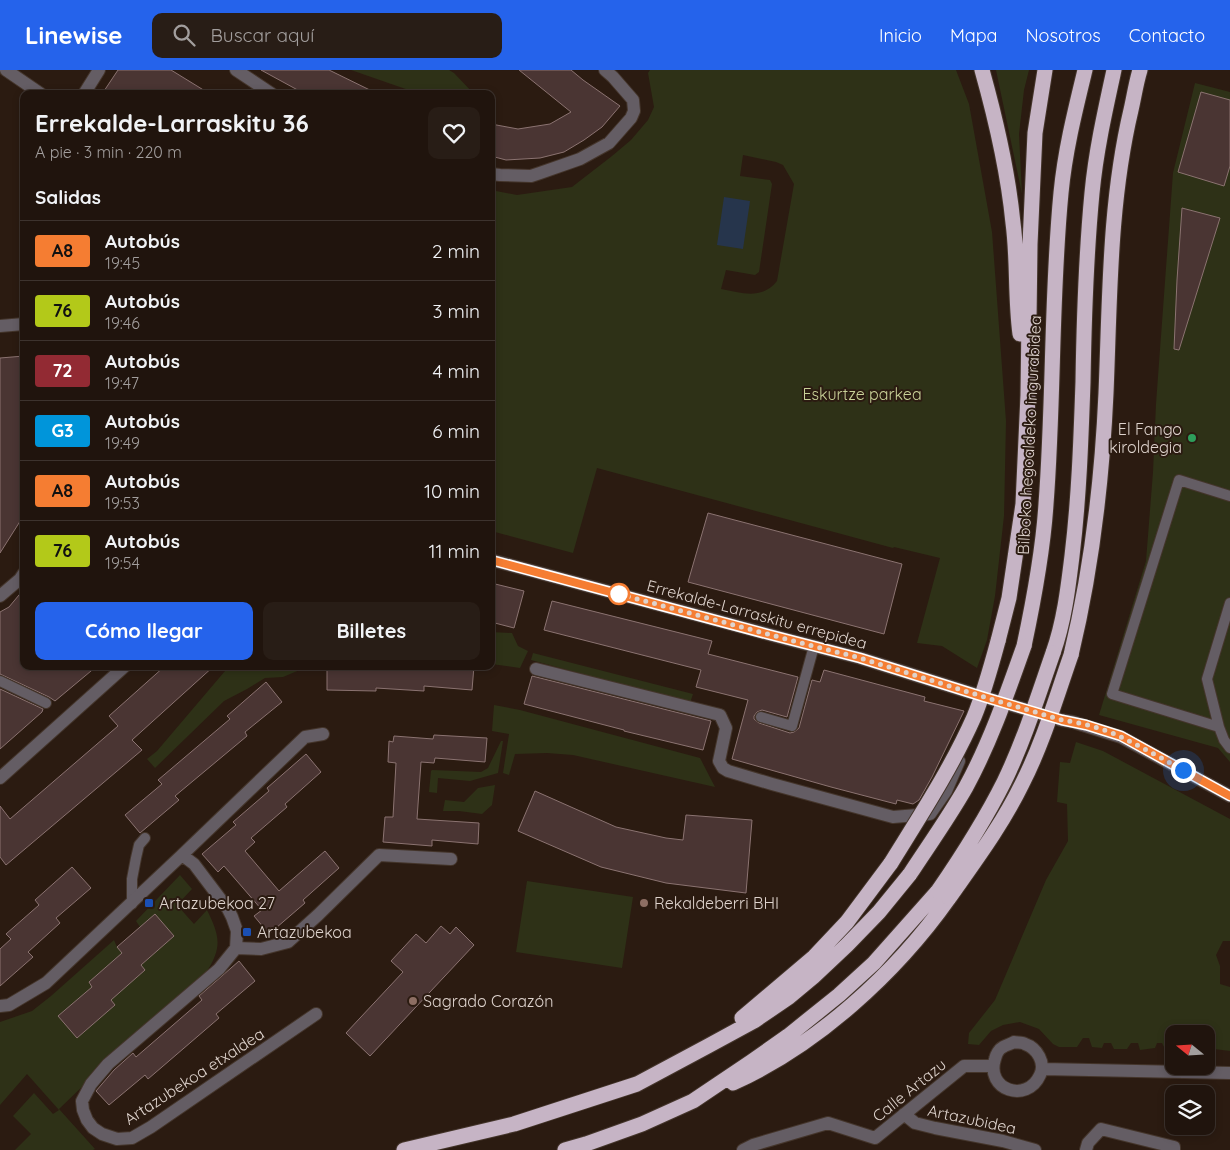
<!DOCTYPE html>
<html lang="es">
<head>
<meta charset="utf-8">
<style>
  :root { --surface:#20140d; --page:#281d16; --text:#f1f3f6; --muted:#a29e9d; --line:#3d332e; --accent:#2563eb }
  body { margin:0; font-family:Quicksand,sans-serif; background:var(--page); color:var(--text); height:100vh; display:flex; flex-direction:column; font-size:19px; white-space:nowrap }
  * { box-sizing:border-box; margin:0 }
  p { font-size:16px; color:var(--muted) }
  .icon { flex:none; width:28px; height:28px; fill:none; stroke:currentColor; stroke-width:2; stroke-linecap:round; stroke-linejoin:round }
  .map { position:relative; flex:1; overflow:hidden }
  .panel { position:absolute; left:20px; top:20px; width:475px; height:580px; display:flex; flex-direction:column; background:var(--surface); border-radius:10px; box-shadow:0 2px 8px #0003,0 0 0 1px var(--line) }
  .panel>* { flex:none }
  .badge { padding:0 10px; border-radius:4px; font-size:18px; line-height:32px }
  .needle { width:32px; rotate:288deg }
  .buttons { position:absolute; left:1165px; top:955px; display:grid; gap:10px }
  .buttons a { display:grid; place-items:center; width:50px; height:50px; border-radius:10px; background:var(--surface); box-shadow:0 2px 8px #0003,0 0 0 1px var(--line); font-size:25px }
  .you { position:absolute; width:25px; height:25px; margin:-12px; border:4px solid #fff; border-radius:50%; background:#1a73e8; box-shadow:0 0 0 8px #1a73e833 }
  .map>.badge { position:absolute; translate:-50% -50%; box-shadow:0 0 0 2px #fff }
  h2 { padding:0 15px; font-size:19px; line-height:45px }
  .round { display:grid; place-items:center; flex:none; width:52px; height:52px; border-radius:10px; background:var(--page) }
  .overview { display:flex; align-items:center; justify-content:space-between; height:85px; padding:0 15px }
  h1 { font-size:24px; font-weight:800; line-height:38px }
  .primary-button { display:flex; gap:10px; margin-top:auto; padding:10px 15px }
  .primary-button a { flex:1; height:58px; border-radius:10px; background:var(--accent); color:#fff; font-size:20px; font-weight:800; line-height:58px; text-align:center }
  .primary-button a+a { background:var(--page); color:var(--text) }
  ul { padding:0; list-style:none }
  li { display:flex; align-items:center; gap:15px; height:60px; padding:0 15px; border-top:1px solid var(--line) }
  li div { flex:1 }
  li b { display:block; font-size:19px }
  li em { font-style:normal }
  li .badge { min-width:55px; font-weight:700; text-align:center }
  header { display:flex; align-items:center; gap:30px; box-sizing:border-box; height:70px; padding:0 25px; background:var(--accent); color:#fff }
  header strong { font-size:24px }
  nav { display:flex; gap:28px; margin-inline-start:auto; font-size:18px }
  .search { width:350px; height:45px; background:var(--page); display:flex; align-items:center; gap:12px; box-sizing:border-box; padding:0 18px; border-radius:10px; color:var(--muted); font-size:19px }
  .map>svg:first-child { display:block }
  .green { fill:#2e3117; fill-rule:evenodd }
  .water { fill:#26354c }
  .building { fill:#4a3533; stroke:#8b7371 }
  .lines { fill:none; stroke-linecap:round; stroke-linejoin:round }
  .lane-casing { stroke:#44352b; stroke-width:12 }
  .street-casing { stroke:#44352b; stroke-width:14 }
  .highway-casing { stroke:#44352b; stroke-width:17 }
  .lane { stroke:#645d64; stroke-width:10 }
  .street { stroke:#645d64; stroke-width:12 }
  .highway { stroke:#c6b4c5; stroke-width:15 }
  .highway-bridge-casing { stroke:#44352b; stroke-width:17; stroke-linecap:butt }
  .highway-bridge { stroke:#c6b4c5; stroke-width:15 }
  .line-casing { stroke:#fff; stroke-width:11 }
  .line { stroke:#f57d32; stroke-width:8 }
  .walk { stroke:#ded3cd; stroke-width:5; stroke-dasharray:0 9 }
  .leisure-dot { fill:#2e9e5b; stroke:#2b1b11; stroke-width:2 }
  .stop-dot { fill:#fff; stroke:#f57d32; stroke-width:2.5 }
  .transit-dot { fill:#1a4fb4; stroke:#2b1b11; stroke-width:2 }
  .education-dot { fill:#8d6e63; stroke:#2b1b11; stroke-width:2 }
  .labels { text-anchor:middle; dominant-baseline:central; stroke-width:4; stroke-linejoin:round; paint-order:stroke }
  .park-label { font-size:16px; fill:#c9d198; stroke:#2b1b11 }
  .poi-label { font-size:16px; fill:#ded3cd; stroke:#2b1b11; text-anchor:start }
  .street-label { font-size:16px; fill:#ded3cd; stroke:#2b1b11 }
</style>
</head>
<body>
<header>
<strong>Linewise</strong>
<div class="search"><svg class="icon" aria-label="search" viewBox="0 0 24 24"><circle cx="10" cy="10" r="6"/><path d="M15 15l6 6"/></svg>Buscar aquí</div>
<nav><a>Inicio</a><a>Mapa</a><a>Nosotros</a><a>Contacto</a></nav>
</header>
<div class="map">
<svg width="1230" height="1080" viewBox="0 0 1230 1080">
  <rect width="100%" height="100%" fill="#2b1b11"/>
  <!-- green -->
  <path class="green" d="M351,0H449L454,3L474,24H420Z
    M650,0H956L969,34L992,162L1006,351L1004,446L995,526L987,570L977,598L942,576L917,573L940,488L894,477L893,478L597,398L573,483L491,461V120L517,125L572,117L612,86L631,70L648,50L654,37L648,3ZM743,85L776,92L783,95L794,114L777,211C762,230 742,223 721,219L726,200L755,205L759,202L772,114L770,110L740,106Z
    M996,0H1029L1024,20L1019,64L1022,124Z
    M1195,13L1230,22V692L1218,678L1099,645L1146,491L1153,402L1156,334L1173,103Z
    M491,562L512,563L518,576L528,581L520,598L491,594Z
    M533,583L693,624L690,633L531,590Z
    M232,596H309L283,607L265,608L247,619L224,631L155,698L147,689L157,681L225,601Z
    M494,635L520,640L700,688L715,717L573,685L547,683L515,684L509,705L503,703L509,664L492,661Z
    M501,671H503L498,703L470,711L438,708L437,723L429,722L431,701L432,700L481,702L488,698Z
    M1076,672L1103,681L1230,749V871H1223L1216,885L1220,896V914L1230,917V981L1214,979L1211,974H1206V964H1174V979H1165L1162,973H1157L1155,978L1140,980L1138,973H1131L1127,979H1114L1111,973H1104L1102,978L1092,977L1089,968H1083L1077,977H1059L1053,974L1039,959L1020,952L1003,955L991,961L979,975L968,974L969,963L995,930L1046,810L1068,771L1067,734L1057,732L1060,692L1070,693Z
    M495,715L492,735L482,744L459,741H443L445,730L464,732L478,718Z
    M180,805L192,819L177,835L194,854L207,840C219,865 223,876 207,901L108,988L85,1014L59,1039L95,1079L93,1080H15L31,1064L13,1046L34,1023L53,1044L59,1040L27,1004L0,1035V952L32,941L51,926L114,870L117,877L122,883L89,913L92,917L115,935L111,930L141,895L174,866L155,844L140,857L136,851Z
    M527,811L633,827L622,898L516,882Z"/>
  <!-- water -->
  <path class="water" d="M724,127L750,131L743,179L717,175Z"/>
  <!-- building -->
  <path class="building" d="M118,0H171L210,24H102Z
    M261,0H329L378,24H305Z
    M519,0H571L583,10L620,36L602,57L584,70L564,82L540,88L506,90L491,86V54L518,59L550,54L571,42Z
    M1201,22L1230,30V96L1224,116L1178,102Z
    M1182,138L1220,148L1179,280L1174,279L1177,210Z
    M24,286V445L0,483V288Z
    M708,443L902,494L884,564L688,512Z
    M491,513L524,521L514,558L491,552Z
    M24,519V596H97L55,631L49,627L0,604V542L9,537Z
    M552,531L712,571L708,584L798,607L787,647L762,640L757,642L754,646V649L759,653L790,663L794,662L799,658L812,610L820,612L824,600L925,627L924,631L964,641L932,707L919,730L913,734L897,730L896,734L831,717L732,689L748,630L696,617L701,600L544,560Z
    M165,596H214L132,670L142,680L6,795L0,787V736L10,749L118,656L109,646Z
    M327,596L374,598V596H474L472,620L424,616V621L376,618V621L327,620Z
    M532,606L711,651L703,680L624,661V660L524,634Z
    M266,612L282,632L245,662L247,666L175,726L179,730L140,763L125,745L162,714L158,710L230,649L227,646Z
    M0,619L43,639L42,642L0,679Z
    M434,665L487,668L485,692L435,688L434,693L421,692L417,749L479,753L478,774L432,770V776L383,772L385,747H393L396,693L388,692L389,671L393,672L394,666L433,669Z
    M306,684L321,702L285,734L287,737L251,768L255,772L245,781L279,821L325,781L339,798L303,830L305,833L269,864L254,846L262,840L224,796L218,802L202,784L236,755L233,752L269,721L267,718Z
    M535,721L616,757L666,768L683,770L686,745L752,750L746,823L666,813L601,797L518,761Z
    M72,797L91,818L56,848L60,853L28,882L33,887L0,916V879L11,869L6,864L39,835L35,830Z
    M155,844L174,866L141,895L145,900L111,930L115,935L77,968L58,946L92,917L89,912L122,883L117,877Z
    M441,856L450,864L456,857L474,875L370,986L346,963L403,902L391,891L416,864L426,873Z
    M239,891L255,911L216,944L219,948L148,1009L145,1005L109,1035L96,1021L114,1000L133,983L136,987L202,930L199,926Z"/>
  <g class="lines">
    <!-- lane casing -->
    <g class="lane-casing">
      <path id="lane" d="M1230,533L1207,609L1219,657L1224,670L1230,678
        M0,611L46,633
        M761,647L792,656L814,576
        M1219,657L1112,624L1179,410L1230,426
        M132,834V809L136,788L139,775L145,768"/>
    </g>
    <!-- street casing -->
    <g class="street-casing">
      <path id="street" d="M6,0L41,24
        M236,0L272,24
        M84,24L99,0
        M491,104L500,105L531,106L540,103L580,89L609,73L631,48L634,41L633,30L613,7L605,0
        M0,256L24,254
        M491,490L786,569L860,588L984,627L1061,650L1073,652L1121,667L1230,726
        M0,526L20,509L24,503
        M536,599L720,645L726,658L719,691L723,698L728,701L772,714L893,747L930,744L946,721L959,691
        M0,708L125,596
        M182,785L305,667L323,664
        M236,878L261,879L288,872L318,845L379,785L451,789
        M0,936L9,935L46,913L182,785L194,794L228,839L232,847L237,861L236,878L219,899L108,994L91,1014L82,1031L83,1040L87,1050L93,1058L102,1064L117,1069L132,1068L151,1057L316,944
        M1014,972C1017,973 1022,972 1025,974C1037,978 1046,993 1040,1005C1027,1034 985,1020 995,989C996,985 999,979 1003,977C1006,975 1011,974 1014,972Z
        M1043,999L1230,1003
        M904,1044L915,1053L935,1058L1003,1071L1035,1080
        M743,1080L753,1075L828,1053L875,1068L964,996H993
        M1086,1080L1088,1073L1101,1059L1174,1077V1080"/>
    </g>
    <!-- highway casing -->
    <g class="highway-casing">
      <path id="highway" d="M982,0C996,50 1008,101 1013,153C1018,190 1015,227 1020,264
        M998,571L1009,528L1023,434L1028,325L1030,174L1035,63L1045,0
        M1024,576C1034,529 1043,482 1046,434C1054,330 1051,226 1061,123C1065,81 1075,41 1085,0
        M1053,583C1064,552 1068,519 1072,486C1079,428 1081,370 1083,312C1084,249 1086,186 1092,123C1096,81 1105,41 1114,0
        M1071,585C1092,498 1102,412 1106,323C1110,228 1109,133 1131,40C1134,27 1136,13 1140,0
        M742,948L814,887L847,852L891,793
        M733,1013C817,975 896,903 949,828
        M404,1080L514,1054L637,1014L708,976L754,951L789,927L813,907L847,875L879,842L910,804
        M565,1080L586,1074L642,1054L693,1031L751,992L788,966L839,925L874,893L938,821"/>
    </g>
    <!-- lane -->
    <use href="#lane" class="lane"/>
    <!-- street -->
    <use href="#street" class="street"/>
    <!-- highway -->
    <use href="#highway" class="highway"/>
    <!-- highway-bridge casing -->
    <g class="highway-bridge-casing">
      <path id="highway-bridge" d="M891,793C920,746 951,699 974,647C984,623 991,597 998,571
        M910,804C929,775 949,747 966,717C990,673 1007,624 1024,576
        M938,821C962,786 985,750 1004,712C1024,671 1038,626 1053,583
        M949,828C975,791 1002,755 1022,714C1043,673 1056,628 1071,585"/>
    </g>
    <!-- highway-bridge -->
    <use href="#highway-bridge" class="highway-bridge"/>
  </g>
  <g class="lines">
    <!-- line casing -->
    <g class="line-casing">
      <path id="line" d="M491,490L767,564L860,588L984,627L1062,650L1086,655L1121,666L1230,726"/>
    </g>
    <!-- line -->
    <use href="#line" class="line"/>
    <!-- walk -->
    <path class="walk" d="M619,524L615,523L786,569L860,588L984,627L1062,650C1081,653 1103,658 1121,667C1142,677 1163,689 1183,700"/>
  </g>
  <!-- markers -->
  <circle class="leisure-dot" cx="1192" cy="368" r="5"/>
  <circle class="stop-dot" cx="619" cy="524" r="10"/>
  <g class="transit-dot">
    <rect x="144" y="828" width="10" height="10" rx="2.5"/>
    <rect x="242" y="857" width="10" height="10" rx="2.5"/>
  </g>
  <g class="education-dot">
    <circle cx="644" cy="833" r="5"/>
    <circle cx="413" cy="931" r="5"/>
  </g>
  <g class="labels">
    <!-- park labels -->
    <g class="park-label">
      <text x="862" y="324">Eskurtze parkea</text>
    </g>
    <!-- poi labels -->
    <g class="poi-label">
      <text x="1182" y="359" text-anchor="end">El Fango<tspan x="1182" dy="18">kiroldegia</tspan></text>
      <text x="159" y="833">Artazubekoa 27</text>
      <text x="654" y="833">Rekaldeberri BHI</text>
      <text x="257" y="862">Artazubekoa</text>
      <text x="423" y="931">Sagrado Corazón</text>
    </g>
    <!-- street labels -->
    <g class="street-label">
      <text transform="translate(1029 365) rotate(-87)">Bilboko hegoaldeko ingurabidea</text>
      <text transform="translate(757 544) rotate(15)">Errekalde-Larraskitu errepidea</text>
      <text transform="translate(194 1006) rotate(-33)">Artazubekoa etxaldea</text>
      <text transform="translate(909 1020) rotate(-39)">Calle Artazu</text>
      <text transform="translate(972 1049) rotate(12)">Artazubidea</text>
    </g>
  </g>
</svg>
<div class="buttons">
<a><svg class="needle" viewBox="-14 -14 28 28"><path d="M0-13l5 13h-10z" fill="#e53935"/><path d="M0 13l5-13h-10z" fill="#a29e9d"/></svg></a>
<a><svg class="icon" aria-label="layers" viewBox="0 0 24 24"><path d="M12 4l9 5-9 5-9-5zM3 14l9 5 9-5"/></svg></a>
</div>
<div class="you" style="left:1183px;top:700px"></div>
<section class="panel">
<div class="overview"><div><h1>Errekalde-Larraskitu 36</h1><p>A pie · 3 min · 220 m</p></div><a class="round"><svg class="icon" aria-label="heart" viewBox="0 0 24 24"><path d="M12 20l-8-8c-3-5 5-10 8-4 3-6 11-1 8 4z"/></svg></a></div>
<h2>Salidas</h2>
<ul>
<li><span class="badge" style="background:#f57d32;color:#111">A8</span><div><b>Autobús</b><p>19:45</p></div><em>2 min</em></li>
<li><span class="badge" style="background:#b3c919;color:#111">76</span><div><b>Autobús</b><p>19:46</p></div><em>3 min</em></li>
<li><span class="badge" style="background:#922a33;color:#fff">72</span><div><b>Autobús</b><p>19:47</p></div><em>4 min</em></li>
<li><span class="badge" style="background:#0095da;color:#fff">G3</span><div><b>Autobús</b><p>19:49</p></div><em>6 min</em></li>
<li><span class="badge" style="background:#f57d32;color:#111">A8</span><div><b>Autobús</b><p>19:53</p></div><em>10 min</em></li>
<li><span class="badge" style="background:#b3c919;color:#111">76</span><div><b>Autobús</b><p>19:54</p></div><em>11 min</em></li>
</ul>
<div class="primary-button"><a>Cómo llegar</a><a>Billetes</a></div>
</section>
</div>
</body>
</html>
